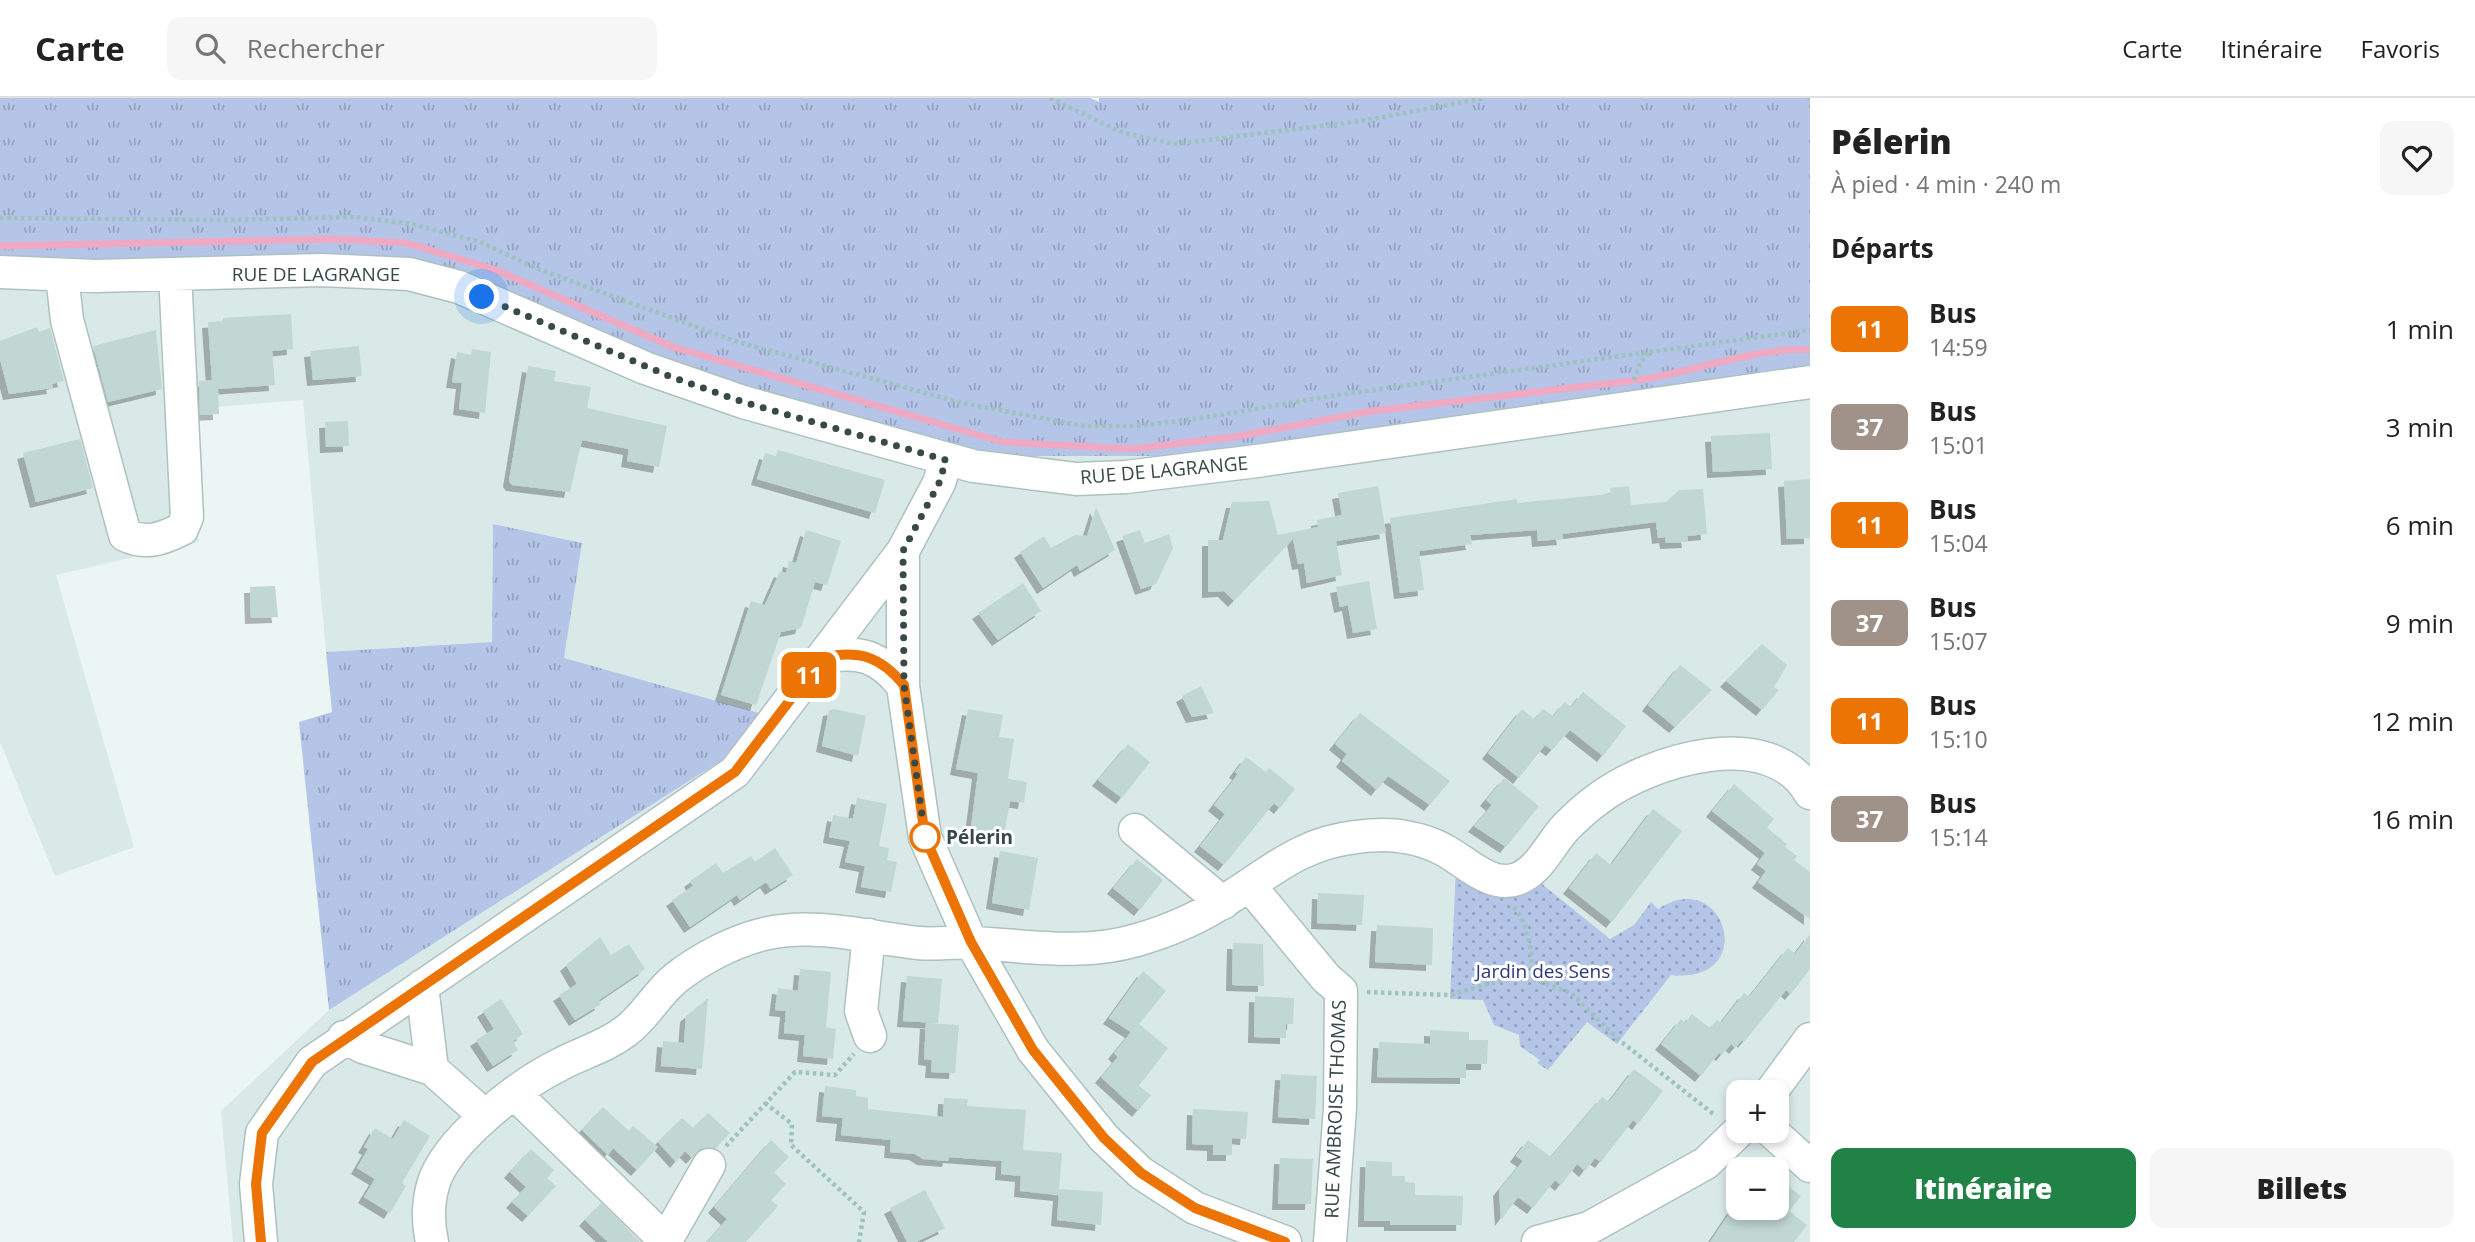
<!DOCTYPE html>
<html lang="fr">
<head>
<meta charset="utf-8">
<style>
  :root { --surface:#fff; --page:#f6f6f6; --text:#222; --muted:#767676; --line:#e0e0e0; --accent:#218246 }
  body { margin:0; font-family:"Open Sans",sans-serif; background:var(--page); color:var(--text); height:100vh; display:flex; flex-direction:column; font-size:26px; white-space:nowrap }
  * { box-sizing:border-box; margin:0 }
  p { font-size:23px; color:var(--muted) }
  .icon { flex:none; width:38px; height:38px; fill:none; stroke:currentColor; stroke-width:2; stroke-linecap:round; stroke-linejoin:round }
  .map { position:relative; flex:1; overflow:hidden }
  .sheet { display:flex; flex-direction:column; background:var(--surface); width:665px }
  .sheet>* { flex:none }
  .badge { padding:0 14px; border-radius:10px; font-size:24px; line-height:46px }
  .fabs { position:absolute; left:1726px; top:982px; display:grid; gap:14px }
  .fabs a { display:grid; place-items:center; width:63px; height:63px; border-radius:14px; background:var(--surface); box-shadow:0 4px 10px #0003; font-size:35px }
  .you { position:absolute; width:35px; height:35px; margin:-18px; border:5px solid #fff; border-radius:50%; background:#1a73e8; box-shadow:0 0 0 10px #1a73e833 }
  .map>.badge { position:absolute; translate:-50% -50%; box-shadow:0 0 0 4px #fff }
  h2 { padding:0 21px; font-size:26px; line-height:63px }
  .round { display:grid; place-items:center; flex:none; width:74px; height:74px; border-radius:14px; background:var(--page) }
  .head { display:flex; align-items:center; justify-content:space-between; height:119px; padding:0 21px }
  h1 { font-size:33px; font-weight:800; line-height:52px }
  .primary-button { display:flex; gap:14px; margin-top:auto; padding:14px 21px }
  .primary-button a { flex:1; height:80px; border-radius:14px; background:var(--accent); color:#fff; font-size:28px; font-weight:800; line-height:80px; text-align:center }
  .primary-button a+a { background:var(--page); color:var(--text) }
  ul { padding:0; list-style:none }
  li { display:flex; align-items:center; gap:21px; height:98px; padding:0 21px }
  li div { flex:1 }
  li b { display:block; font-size:26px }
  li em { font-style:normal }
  li .badge { min-width:77px; font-weight:700; text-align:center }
  header { display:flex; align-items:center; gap:42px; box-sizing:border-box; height:98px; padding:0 35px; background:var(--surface); border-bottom:2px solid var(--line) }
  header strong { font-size:33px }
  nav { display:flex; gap:38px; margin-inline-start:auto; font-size:24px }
  .search { width:490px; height:63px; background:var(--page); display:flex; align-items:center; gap:18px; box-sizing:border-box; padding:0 24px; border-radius:14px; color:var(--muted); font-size:26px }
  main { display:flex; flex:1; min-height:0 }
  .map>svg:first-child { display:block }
  .residential { fill:#d9e9e8; fill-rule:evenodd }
  .grass { fill:url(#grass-tufts) }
  .park { fill:url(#park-dots) }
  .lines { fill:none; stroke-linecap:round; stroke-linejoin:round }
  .stream { stroke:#f0a9c2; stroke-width:7 }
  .building { fill:#c0d7d3; filter:url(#shadow) }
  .minor-casing { stroke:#adc1bf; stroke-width:35 }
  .path { stroke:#9ec2be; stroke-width:4.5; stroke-dasharray:3.5 3.5; stroke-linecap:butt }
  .minor { stroke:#fff; stroke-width:32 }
  .line-casing { stroke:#fff; stroke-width:16 }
  .line { stroke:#ec7404; stroke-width:10 }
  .walk { stroke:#384947; stroke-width:7; stroke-dasharray:0 12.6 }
  .stop-dot { fill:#fff; stroke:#ec7404; stroke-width:3.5 }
  .labels { text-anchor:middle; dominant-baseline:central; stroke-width:6; stroke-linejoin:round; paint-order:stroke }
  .street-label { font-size:19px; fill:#384947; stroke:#fff }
  .stop-label { font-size:19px; font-weight:bold; fill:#384947; stroke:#fff; text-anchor:start }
  .park-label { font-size:19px; fill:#2b377c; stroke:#fff }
</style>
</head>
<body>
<header>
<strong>Carte</strong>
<div class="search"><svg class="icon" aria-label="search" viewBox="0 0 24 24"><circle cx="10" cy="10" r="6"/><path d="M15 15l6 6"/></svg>Rechercher</div>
<nav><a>Carte</a><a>Itinéraire</a><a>Favoris</a></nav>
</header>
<main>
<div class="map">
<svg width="1810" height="1144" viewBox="0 0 1810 1144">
  <defs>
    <pattern id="grass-tufts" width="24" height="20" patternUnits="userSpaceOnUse" patternTransform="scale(1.75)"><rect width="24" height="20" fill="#b4c5e8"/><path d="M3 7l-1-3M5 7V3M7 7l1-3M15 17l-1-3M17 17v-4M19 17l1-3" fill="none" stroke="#93a2be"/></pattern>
    <pattern id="park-dots" width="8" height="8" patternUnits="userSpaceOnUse" patternTransform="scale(1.75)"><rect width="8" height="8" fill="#b4c5e8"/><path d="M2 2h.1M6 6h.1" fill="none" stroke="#93a2be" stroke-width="1.8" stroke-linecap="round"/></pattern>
    <filter id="shadow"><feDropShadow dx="-6" dy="6" stdDeviation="0" flood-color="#0004"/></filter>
  </defs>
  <rect width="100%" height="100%" fill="#ebf5f4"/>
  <!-- residential -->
  <path class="residential" d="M0,165L1810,283V1144H233L221,1013L329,912L722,662L564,560L582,445L493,427L492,544L326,554L303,302L188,311L199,444L56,477L134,749L55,778L0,644ZM1738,994H1776V1032H1738ZM1738,1071H1776V1110H1738Z"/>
  <!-- grass -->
  <path class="grass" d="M0,0H1090L1099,4V0H1810V283L1217,358H999L685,273L407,163L0,165Z
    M493,426L582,445L564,560L759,615L722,662L329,912L299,624L332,614L326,554L492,544Z"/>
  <!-- park -->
  <path class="park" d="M1456,770L1546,774L1543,787L1610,841L1634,827L1651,804L1658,811C1726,766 1760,887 1671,877L1617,946L1587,924L1548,972L1537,965L1540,962L1520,948L1519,937L1494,927L1483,902L1450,901Z"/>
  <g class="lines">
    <!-- stream -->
    <path class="stream" d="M0,148L335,141L407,145L496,172L673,249L1003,344L1132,351L1234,339L1372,313L1631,283
      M1638,282C1691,275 1759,248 1810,252"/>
  </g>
  <!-- building -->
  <path class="building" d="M291,216L293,251L272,253L275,287L218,291L219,316L200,317L199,283L212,282L208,224L223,223V220Z
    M37,229L39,234L50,230L64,283L52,286L53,290L9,296L0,261V243Z
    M156,232L162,291L108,304L93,248Z
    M359,248L362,278L313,282L310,253Z
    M472,251L491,254L485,315L459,311L462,285L452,284L457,254L471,257Z
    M528,268L556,273L554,283L591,289L587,310L667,328L659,369L627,363L629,351L582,342L570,394L512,387L509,383Z
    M348,323L349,348L326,349L325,324Z
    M1770,335L1772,371L1713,374L1711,338Z
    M80,341L93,390L36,404L23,355Z
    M778,352L885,382L875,415L757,381L765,355L776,358Z
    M1810,381V440L1787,441L1784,383Z
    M1378,388L1386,435L1336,443L1342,477L1307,485L1304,465L1298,466L1293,441L1234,503L1224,493L1208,494V442H1223L1232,404L1269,403L1278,437L1318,429L1317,422L1342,417L1338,395Z
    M1629,388L1631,407L1666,404L1679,392L1703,391L1707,436L1687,438L1688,444L1666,445L1665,439L1658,440L1656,424L1562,436L1563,441L1538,443L1537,432L1470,437L1472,446L1419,453L1424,492L1400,495L1390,420L1517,401V405L1611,396L1610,390Z
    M1096,409L1115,452L1080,473L1077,467L1043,490L1020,454L1044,438L1051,450L1075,437L1087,438Z
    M806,432L841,443L827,487L815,484L801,530L781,534L756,607L721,597L751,503L765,507L780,473L786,475L789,463L796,465Z
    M1140,432L1145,445L1169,436L1173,450L1156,486L1141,491L1122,438Z
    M1369,483L1377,531L1353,535L1348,507L1340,509L1336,489Z
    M1023,485L1041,513L998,542L978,515Z
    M275,488L278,519L251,520L250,489Z
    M1762,546L1787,567L1774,589L1779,592L1762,612L1726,583Z
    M1680,567L1712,592L1675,629L1648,607Z
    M1201,588L1214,615L1192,619L1182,598Z
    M1583,594L1626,628L1603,658L1570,632L1552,652L1545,647L1519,680L1488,655L1522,611L1534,621L1543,611L1553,618L1565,604L1571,609Z
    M834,611L866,618L858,658L822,648L829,612Z
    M968,611L1003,617L999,639L1014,641L1008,681L1027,684L1024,705L1010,703L1003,743L970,737L978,675L956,671Z
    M1360,615L1450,683L1430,707L1388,678L1377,692L1342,663L1347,656L1335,646Z
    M1128,646L1150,664L1122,700L1098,682Z
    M1246,659L1266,674L1269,670L1295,691L1280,710L1274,705L1224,767L1200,748L1225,716L1214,707L1238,676L1235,674Z
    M1504,680L1539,708L1506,749L1474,728L1492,707L1486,702Z
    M1734,686L1774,721L1767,730L1787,746L1785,749L1797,758L1794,762L1810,774V821L1758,784L1766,773L1757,766L1765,755L1712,713Z
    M857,700L887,706L879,748L889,750L887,762L897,764L891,794L861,789L865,768L845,764L850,743L829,739L833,717L853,721Z
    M1653,711L1682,733L1612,824L1569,790L1596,755L1611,767Z
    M775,750L793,777L771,791L766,784L740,802L737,797L690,829L672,802L693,788L690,783L716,765L723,775L751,758L755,764Z
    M1000,753L1038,760L1029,812L992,805Z
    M1137,761L1163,782L1140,812L1113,790Z
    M1318,795L1364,797L1362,827L1317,825Z
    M1377,827L1433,830L1432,867L1375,864Z
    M1810,836V871L1791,896L1786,892L1744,944L1742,942L1735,950L1731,946L1722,957L1719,955L1701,978L1661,946L1681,921L1685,925L1692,916L1710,930L1717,922L1721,925L1744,895L1749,899L1788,850L1795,856Z
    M600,839L611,857L629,846L645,871L599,902L601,906L575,922L559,897L577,886L566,867Z
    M1233,845L1263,846L1264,888L1232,887Z
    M800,871L831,874L826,929L836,931L833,961L803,958L805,937L784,935L786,913L775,912L778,890L798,893Z
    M1143,873L1166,893L1139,926L1168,950L1139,988L1151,997L1138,1013L1101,979L1118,959L1114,955L1131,934L1109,920Z
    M907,878L942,881L938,925L903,923Z
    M1255,898L1294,900L1293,926H1286V940L1254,939Z
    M708,900L702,971L661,968L663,943L684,945L686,918Z
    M501,901L523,936L513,943L518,952L493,968L476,942L494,931L483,913Z
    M926,925L959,927L955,975L931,974L932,962L924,961Z
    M1430,932L1469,934V942H1488L1487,966H1466V980L1377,979L1379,944L1430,946Z
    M1634,971L1663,993L1638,1026L1633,1022L1601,1064L1595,1060L1585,1073L1577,1066L1561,1087L1555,1082L1533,1110L1518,1099L1501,1122L1499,1092L1523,1063L1516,1058L1528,1042L1551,1059L1602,999L1609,1004Z
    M1281,976L1317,978L1315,1021L1278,1019Z
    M825,988L856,992V998L868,1000V1011L943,1019L944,1000L968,1001L967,1008L1026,1012L1023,1052L1062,1055L1059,1091L1103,1094L1101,1127L1057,1122L1059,1097L1020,1093L1021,1078L1001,1076L1002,1063L949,1059L948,1063L923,1061L915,1056L890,1054L891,1042L841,1037L843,1020L822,1018Z
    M603,1009L629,1033L633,1028L658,1049L637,1072L613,1050L608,1057L582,1032Z
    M1193,1011L1248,1014L1246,1041L1232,1040V1057H1213V1047L1192,1046Z
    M708,1015L730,1035L716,1050L700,1051L692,1060L685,1053L676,1064L658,1044L682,1020L693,1030Z
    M404,1022L430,1038L402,1085L406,1088L390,1115L364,1099L375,1081L357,1070L368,1051L364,1049L375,1030L393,1041Z
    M771,1042L789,1059L774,1074L786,1086L771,1102L778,1108L746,1144H707L727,1121L714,1109Z
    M531,1051L554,1072L547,1080L556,1088L528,1118L512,1104L526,1089L510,1074Z
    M1280,1060L1313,1061L1311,1106H1278Z
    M1366,1063L1392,1064V1078H1405V1084L1415,1085V1097L1463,1098L1462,1127H1390V1123H1364Z
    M1776,1079L1801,1098L1789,1113L1807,1127L1794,1144H1710L1733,1110H1776Z
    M925,1092L945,1130L916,1144H907L890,1110Z
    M601,1105L623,1126L640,1144H608L585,1122Z"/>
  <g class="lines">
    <!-- minor casing -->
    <g class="minor-casing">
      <path id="minor" d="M0,174L96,178L322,172L409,176L459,189L645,270L743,304L973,368L1076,381L1126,379L1257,363L1810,284
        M62,177L67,222L125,437C146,447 162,441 182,431L187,419L175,176
        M903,453V588L925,739L971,844L1033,952L1104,1040L1141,1075L1195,1110L1285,1144
        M823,559C859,552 880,558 903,588
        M1135,732L1223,805
        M1249,787L1326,880L1341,893L1340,1010L1330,1144
        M869,837L861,913L870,938
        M422,888L432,971
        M344,939L363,949L432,971L485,1018
        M1771,994L1810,941
        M514,995L667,1144
        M1770,1032L1810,1068
        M261,1144L256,1086L262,1035L312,964L735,674L903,453L939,385L946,362
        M432,1144C428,1126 428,1105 433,1087C446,1042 520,986 561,966C584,954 605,949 626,933C646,918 657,895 676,880C700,861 734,843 764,836C814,824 867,839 918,845C937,847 956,843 975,845C1029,848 1083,858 1137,842C1168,833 1199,820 1226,802C1271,774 1301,745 1356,739C1371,737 1391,736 1405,739C1418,741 1433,746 1444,752C1465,763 1491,791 1517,781C1540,773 1551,744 1567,728C1576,719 1587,709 1598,701C1650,662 1770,625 1810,695
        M665,1144L709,1067
        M1538,1144L1589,1130L1706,1065L1740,1032"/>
    </g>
    <!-- path -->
    <path class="path" d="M1050,0L1121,34L1174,46L1362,23L1485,0
      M1809,0L1810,2
      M0,120L227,122L356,119L412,126L480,144L538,171L738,244L962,305L1084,328H1139L1207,319L1337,297L1810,232
      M1634,282L1640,265L1649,254
      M1514,809C1531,831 1531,855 1533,881
      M1367,894L1450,897L1510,880L1533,881L1571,895L1619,942L1716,1018
      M765,1005L792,1026L791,1047L864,1114L859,1144
      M726,1048L795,974L835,977L854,956"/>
    <!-- minor -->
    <use href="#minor" class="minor"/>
  </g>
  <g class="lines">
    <!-- line casing -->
    <g class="line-casing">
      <path id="line" d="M261,1144L256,1086L262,1035L312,964L735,674L823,559C859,552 880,558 904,587L925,739L971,844L1033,952L1104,1040L1141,1075L1195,1110L1285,1144"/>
    </g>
    <!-- line -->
    <use href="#line" class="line"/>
    <!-- walk -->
    <path class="walk" d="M482,199L669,278L743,304L946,362L939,385L903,453L904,587L925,739"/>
  </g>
  <!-- markers -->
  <circle class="stop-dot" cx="925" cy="739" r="14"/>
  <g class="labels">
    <!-- street labels -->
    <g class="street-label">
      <text x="316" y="176">RUE DE LAGRANGE</text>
      <text transform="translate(1164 372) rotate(-5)">RUE DE LAGRANGE</text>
      <text transform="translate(1335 1011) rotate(-88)">RUE AMBROISE THOMAS</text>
    </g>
    <!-- stop labels -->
    <g class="stop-label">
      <text x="946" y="739">Pélerin</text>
    </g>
    <!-- park labels -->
    <g class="park-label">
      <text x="1543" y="873">Jardin des Sens</text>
    </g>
  </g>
</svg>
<div class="fabs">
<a>+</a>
<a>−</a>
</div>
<div class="you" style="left:482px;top:199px"></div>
<b class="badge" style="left:809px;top:577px;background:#ec7404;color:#fff">11</b>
</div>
<section class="sheet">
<div class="head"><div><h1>Pélerin</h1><p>À pied · 4 min · 240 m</p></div><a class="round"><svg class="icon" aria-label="heart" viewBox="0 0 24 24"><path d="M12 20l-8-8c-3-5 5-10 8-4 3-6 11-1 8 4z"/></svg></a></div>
<h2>Départs</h2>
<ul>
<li><span class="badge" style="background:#ec7404;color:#fff">11</span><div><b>Bus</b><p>14:59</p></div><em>1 min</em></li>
<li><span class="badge" style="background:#a09288;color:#fff">37</span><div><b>Bus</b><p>15:01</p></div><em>3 min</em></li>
<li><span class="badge" style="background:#ec7404;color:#fff">11</span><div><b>Bus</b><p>15:04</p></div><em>6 min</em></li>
<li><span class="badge" style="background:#a09288;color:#fff">37</span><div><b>Bus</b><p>15:07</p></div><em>9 min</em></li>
<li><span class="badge" style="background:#ec7404;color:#fff">11</span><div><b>Bus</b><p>15:10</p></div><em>12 min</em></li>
<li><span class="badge" style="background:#a09288;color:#fff">37</span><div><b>Bus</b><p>15:14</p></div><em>16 min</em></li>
</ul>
<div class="primary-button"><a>Itinéraire</a><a>Billets</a></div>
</section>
</main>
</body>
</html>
